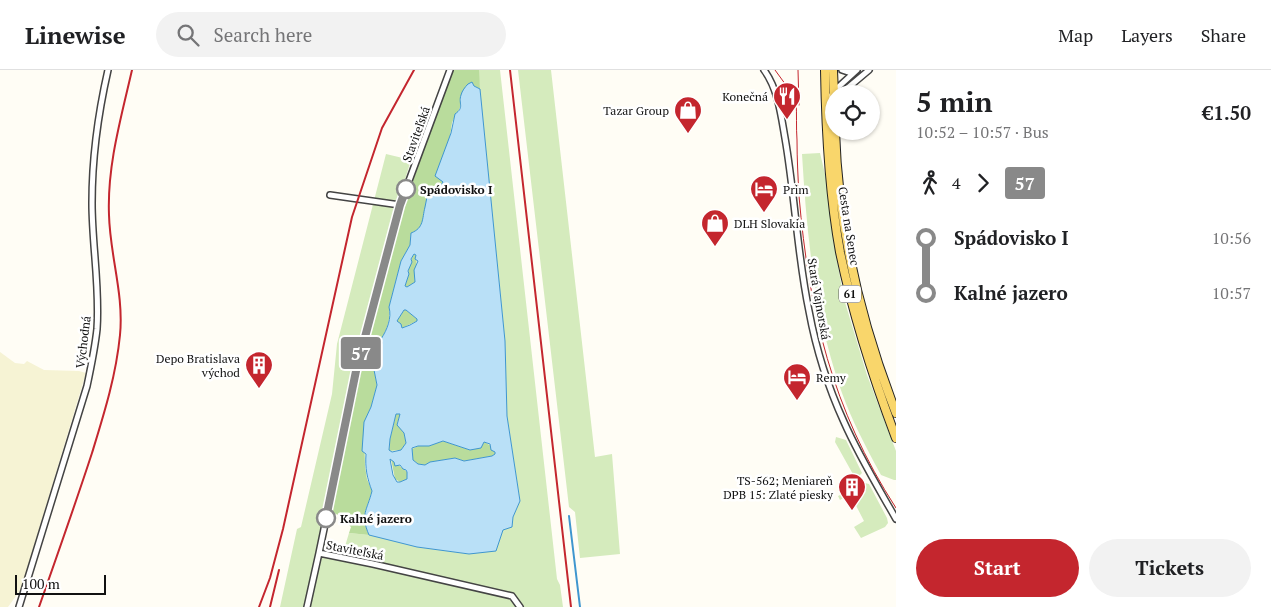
<!DOCTYPE html>
<html lang="en">
<head>
<meta charset="utf-8">
<style>
  :root { --surface:#fff; --page:#f2f2f2; --text:#202124; --muted:#757577; --line:#e0e0e0; --accent:#c4262e }
  body { margin:0; font-family:"PT Serif",serif; background:var(--page); color:var(--text); height:100vh; display:flex; flex-direction:column; font-size:19px; white-space:nowrap }
  * { box-sizing:border-box; margin:0 }
  p { font-size:16px; color:var(--muted) }
  .icon { flex:none; width:28px; height:28px; fill:none; stroke:currentColor; stroke-width:2; stroke-linecap:round; stroke-linejoin:round }
  .map { position:relative; flex:1; overflow:hidden }
  .panel { display:flex; flex-direction:column; background:var(--surface); width:375px }
  .panel>* { flex:none }
  .badge { padding:0 10px; border-radius:4px; font-size:18px; line-height:32px }
  .tools { position:absolute; left:825px; top:15px; display:grid; gap:10px }
  .tools a { display:grid; place-items:center; width:55px; height:55px; border-radius:50%; background:var(--surface); box-shadow:0 1px 4px #0004; font-size:25px }
  .scale { position:absolute; left:15px; bottom:12px; width:91px; box-sizing:border-box; padding-left:5px; border:2px solid #111; border-top:0; font-size:14px; line-height:18px; white-space:nowrap; color:#111; -webkit-text-stroke:4px #fff; paint-order:stroke }
  .map>.badge { position:absolute; translate:-50% -50%; box-shadow:0 0 0 2px #fff }
  .legs { display:flex; align-items:center; gap:8px; height:55px; padding:0 20px; font-size:16px }
  .legs p { margin-inline-start:auto }
  .overview { display:flex; align-items:center; justify-content:space-between; height:85px; padding:0 20px }
  h1 { font-size:28px; font-weight:600; line-height:38px }
  .action { display:flex; gap:10px; margin-top:auto; padding:10px 20px }
  .action a { flex:1; height:58px; border-radius:30px; background:var(--accent); color:#fff; font-size:20px; font-weight:600; line-height:58px; text-align:center }
  .action a+a { background:var(--page); color:var(--text) }
  ul { padding:0 20px; list-style:none }
  li { display:flex; align-items:center; gap:18px; height:55px; font-size:19px }
  li i { display:grid; place-items:center; width:8px; height:100%; margin:0 6px; background:currentColor }
  li i::after { content:''; width:12px; height:12px; margin:-6px; border:4px solid; border-radius:50%; background:var(--surface) }
  li p { margin-inline-start:auto }
  li:first-child i { background:linear-gradient(#0000 50%,currentColor 0) }
  li:last-child i { background:linear-gradient(currentColor 50%,#0000 0) }
  header { display:flex; align-items:center; gap:30px; box-sizing:border-box; height:70px; padding:0 25px; background:var(--surface); border-bottom:1px solid var(--line) }
  header strong { font-size:24px }
  nav { display:flex; gap:28px; margin-inline-start:auto; font-size:18px }
  .search { width:350px; height:45px; background:var(--page); display:flex; align-items:center; gap:12px; box-sizing:border-box; padding:0 18px; border-radius:28px; color:var(--muted); font-size:19px }
  main { display:flex; flex:1; min-height:0 }
  .map>svg:first-child { display:block }
  .farmland { fill:#f6f3d4 }
  .green { fill:#d5ebbd }
  .forest { fill:#b9dc9c }
  .water { fill:#b9e0f7; stroke:#3f96cf; fill-rule:evenodd }
  .lines { fill:none; stroke-linecap:round; stroke-linejoin:round }
  .stream { stroke:#3f96cf; stroke-width:2 }
  .street-casing { stroke:#444; stroke-width:8 }
  .primary-casing { stroke:#222; stroke-width:10 }
  .street { stroke:#fff; stroke-width:5 }
  .primary { stroke:#f9d66b; stroke-width:8 }
  .tram { stroke:#c4262e; stroke-width:1 }
  .rail { stroke:#c4262e; stroke-width:2 }
  .line-1-casing { stroke:#fff; stroke-width:11 }
  .line-1 { stroke:#898989; stroke-width:8 }
  .stop-1-dot { fill:#fff; stroke:#898989; stroke-width:2.5 }
  .labels { text-anchor:middle; dominant-baseline:central; stroke-width:5; stroke-linejoin:round; paint-order:stroke }
  .shield { fill:#fff; stroke:#585858; stroke-width:1 }
  .shield-label { font-size:11px; font-weight:bold; fill:#111 }
  .poi-label { font-size:12px; fill:#111; stroke:#fff; text-anchor:end }
  .street-label { font-size:12px; fill:#111; stroke:#fff }
  .stop-label { font-size:12px; font-weight:bold; fill:#111; stroke:#fff; text-anchor:start }
</style>
</head>
<body>
<header>
<strong>Linewise</strong>
<div class="search"><svg class="icon" aria-label="search" viewBox="0 0 24 24"><circle cx="10" cy="10" r="6"/><path d="M15 15l6 6"/></svg>Search here</div>
<nav><a>Map</a><a>Layers</a><a>Share</a></nav>
</header>
<main>
<div class="map">
<svg width="896" height="537" viewBox="0 0 896 537">
  <rect width="100%" height="100%" fill="#fffdf5"/>
  <!-- farmland -->
  <path class="farmland" d="M0,282L15,293L24,294L27,291L44,300L79,301L86,303L21,519L8,537H0Z"/>
  <!-- green -->
  <path class="green" d="M479,0H500L557,509L560,515L563,537H280L297,459L301,457L332,324L337,274L386,84L411,90L398,132L355,298L325,437L324,469L330,481L343,483L349,463L369,465L417,477L469,484L503,460L512,456L513,447L520,431L507,346L505,271L479,11Z
    M518,0H551L595,387L612,384L620,484L580,488L575,442L569,437Z
    M820,83L826,108L838,196L844,229L867,305L896,381V410H894L881,405C867,379 852,351 842,323C814,244 807,166 802,84Z
    M836,367L846,370L862,403L860,405L854,406L835,372Z
    M865,413L869,414L887,448L888,453L885,457L861,468L854,457L864,451L850,424L840,430L838,426Z"/>
  <!-- forest -->
  <path class="forest" d="M453,0H479L480,19L474,16L460,29C463,39 455,44 452,53L443,112L424,140V151L418,161L411,163L410,175L401,191L389,237C391,248 387,260 381,269L383,273L376,288V294L374,300L377,315L371,337L364,353L365,396L367,409L372,421C367,441 360,444 369,465L349,463L351,457L340,446L330,441C353,339 373,236 405,136C419,90 437,45 453,0Z
    M414,184L416,185C418,195 414,203 415,212L407,217L405,216C409,205 408,194 414,184Z
    M404,240H406L417,249V251L402,258L397,251Z
    M396,344H400L397,354L404,363L406,373L401,380L389,381L390,369Z
    M443,371L470,380L484,372C489,374 495,378 495,384L492,386L464,391L455,388L431,392L425,395L418,394L413,390L412,379L418,376H429Z
    M391,389L407,402V409L400,412L395,409Z"/>
  <!-- water -->
  <path class="water" d="M472,12L474,16L480,19L505,271L507,346L520,431L513,447L512,457L503,460L496,481L469,484L417,477L369,465C360,444 367,441 372,421C367,408 365,398 366,384L362,381L364,352L371,337L377,315L374,300L376,294V288L382,273L381,269C387,260 392,248 389,237L401,191L410,175L411,163C424,158 422,149 425,137C426,130 428,124 429,117L439,118L443,112L435,106L451,63L455,44C465,37 458,34 461,25C462,21 465,17 468,14ZM414,184L416,185L415,189L418,191L414,200L415,212L407,217L405,216L409,204L408,201L412,192L411,189ZM404,240H406L417,249V251L410,255L402,258L401,254L397,251ZM396,344H400L397,355L404,363L406,373L401,380L392,382L389,380L390,369ZM443,371L470,380L481,378L484,372L490,374L491,380L495,382V384L492,386L464,391L455,388L430,392L425,395L418,394L413,390L412,378L418,376H429ZM390,389L394,392L395,396L400,395L403,399L406,400L407,402V409L400,412H397L393,405Z"/>
  <g class="lines">
    <!-- stream -->
    <path class="stream" d="M569,446L580,537"/>
    <!-- street casing -->
    <g class="street-casing">
      <path id="street" d="M450,0L400,135L357,301L319,483L373,494L512,526L520,537
        M764,0C778,19 781,45 785,68C795,125 797,184 809,241C816,279 828,317 844,352C859,386 878,417 896,449
        M842,0L848,2L854,1
        M834,21L840,23L844,21L869,0
        M827,33L834,21L857,0
        M330,125L400,135
        M19,537L87,316C91,297 95,278 97,259C100,217 92,175 92,133C92,88 98,44 108,0
        M307,537L319,483"/>
    </g>
    <!-- primary casing -->
    <g class="primary-casing">
      <path id="primary" d="M825,0C826,61 829,122 840,182C853,245 873,307 896,368
        M833,0L834,24
        M835,61C838,157 861,253 896,343"/>
    </g>
    <!-- street -->
    <use href="#street" class="street"/>
    <!-- primary -->
    <use href="#primary" class="primary"/>
    <!-- tram -->
    <path class="tram" d="M775,0L791,22L796,32C797,44 796,57 797,70C797,89 798,107 799,126C809,242 832,339 896,438
      M798,0L799,35"/>
    <!-- rail -->
    <path class="rail" d="M510,0L571,537
      M39,537C57,486 75,435 92,383C104,344 116,306 120,265C124,224 110,186 109,145C107,96 121,48 132,0
      M259,537L270,508L283,459L352,147L382,58L414,0
      M270,537L279,500"/>
  </g>
  <g class="lines">
    <!-- line-1 casing -->
    <g class="line-1-casing">
      <path id="line-1" d="M326,448L356,301L400,135L406,119"/>
    </g>
    <!-- line-1 -->
    <use href="#line-1" class="line-1"/>
  </g>
  <!-- icons -->
  <defs>
    <g id="restaurant-pin" transform="scale(1.4375)"><path d="M0 17L-7.5 6A9.5 9.5 0 1 1 7.5 6Z" fill="#c4262e" stroke="#fff"/><path d="M-5-6h1v4h1v-4h1v4h1v-4h1v5L-1.5 .5V6h-2V.5L-5-1ZM5-6V6H3V1.5H1.5Q1.5-4 5-6Z" fill="#fff"/></g>
    <g id="shop-pin" transform="scale(1.4375)"><path d="M0 17L-7.5 6A9.5 9.5 0 1 1 7.5 6Z" fill="#c4262e" stroke="#fff"/><path d="M-5-2.5h2.3a2.7 3.5 0 0 1 5.4 0H5L5.5 6h-11ZM-1.5-2.5h3a1.5 2.3 0 0 0-3 0Z" fill="#fff"/></g>
    <g id="hotel-pin" transform="scale(1.4375)"><path d="M0 17L-7.5 6A9.5 9.5 0 1 1 7.5 6Z" fill="#c4262e" stroke="#fff"/><path d="M-6-4.5h1.5V1H6V5H4.5V3h-9V5H-6ZM-4 0a1.8 1.8 0 1 1 3.6 0ZM.5 0V-2.5h3Q6-2.5 6 0Z" fill="#fff"/></g>
    <g id="building-pin" transform="scale(1.4375)"><path d="M0 17L-7.5 6A9.5 9.5 0 1 1 7.5 6Z" fill="#c4262e" stroke="#fff"/><path d="M-4-6H4V6H1V3H-1V6H-4ZM-2.5-4.3h1.7v1.8h-1.7ZM.8-4.3h1.7v1.8H.8ZM-2.5-1h1.7V.8h-1.7ZM.8-1h1.7V.8H.8Z" fill="#fff"/></g>
  </defs>
  <g fill-rule="evenodd">
    <use href="#restaurant-pin" x="787" y="26"/>
    <use href="#shop-pin" x="688" y="40"/>
    <use href="#hotel-pin" x="764" y="119"/>
    <use href="#shop-pin" x="715" y="153"/>
    <use href="#building-pin" x="259" y="295"/>
    <use href="#hotel-pin" x="797" y="307"/>
    <use href="#building-pin" x="852" y="417"/>
  </g>
  <!-- markers -->
  <g class="stop-1-dot">
    <circle cx="406" cy="119" r="9"/>
    <circle cx="326" cy="448" r="9"/>
  </g>
  <g class="labels">
    <!-- shield labels -->
    <rect class="shield" x="839" y="215.5" width="22" height="17" rx="4"/>
    <g class="shield-label">
      <text x="850" y="224">61</text>
    </g>
    <!-- poi labels -->
    <g class="poi-label">
      <text x="768" y="26">Konečná</text>
      <text x="669" y="40">Tazar Group</text>
      <text x="783" y="119" text-anchor="start">Prim</text>
      <text x="734" y="153" text-anchor="start">DLH Slovakia</text>
      <text x="240" y="288">Depo Bratislava<tspan x="240" dy="14">východ</tspan></text>
      <text x="816" y="307" text-anchor="start">Remy</text>
      <text x="833" y="410">TS-562; Meniareň<tspan x="833" dy="14">DPB 15: Zlaté piesky</tspan></text>
    </g>
    <!-- street labels -->
    <g class="street-label">
      <text transform="translate(416 64) rotate(-70)">Staviteľská</text>
      <text transform="translate(849 156) rotate(81)">Cesta na Senec</text>
      <text transform="translate(819 229) rotate(80)">Stará Vajnorská</text>
      <text transform="translate(83 272) rotate(-83)">Východná</text>
      <text transform="translate(355 480) rotate(11)">Staviteľská</text>
    </g>
    <!-- stop labels -->
    <g class="stop-label">
      <text x="420" y="119">Spádovisko I</text>
      <text x="340" y="448">Kalné jazero</text>
    </g>
  </g>
</svg>
<div class="tools">
<a><svg class="icon" aria-label="locate" viewBox="0 0 24 24"><circle cx="12" cy="12" r="6"/><path d="M12 2v4M12 18v4M2 12h4M18 12h4"/></svg></a>
</div>
<div class="scale">100 m</div>
<b class="badge" style="left:361px;top:283px;background:#898989;color:#fff">57</b>
</div>
<section class="panel">
<div class="overview"><div><h1>5 min</h1><p>10:52 – 10:57 · Bus</p></div><b>€1.50</b></div>
<div class="legs"><svg class="icon" aria-label="walk" viewBox="0 0 24 24"><circle cx="13" cy="4" r="2"/><path d="M13 8l-2 6 4 7M11 14l-3 7M7 12l3-4h3l4 4"/></svg>4<svg class="icon" aria-label="forward" viewBox="0 0 24 24"><path d="M9 5l7 7-7 7"/></svg><b class="badge" style="background:#898989;color:#fff">57</b></div>
<ul>
<li><i style="color:#898989"></i><b>Spádovisko I</b><p>10:56</p></li>
<li><i style="color:#898989"></i><b>Kalné jazero</b><p>10:57</p></li>
</ul>
<div class="action"><a>Start</a><a>Tickets</a></div>
</section>
</main>
</body>
</html>
